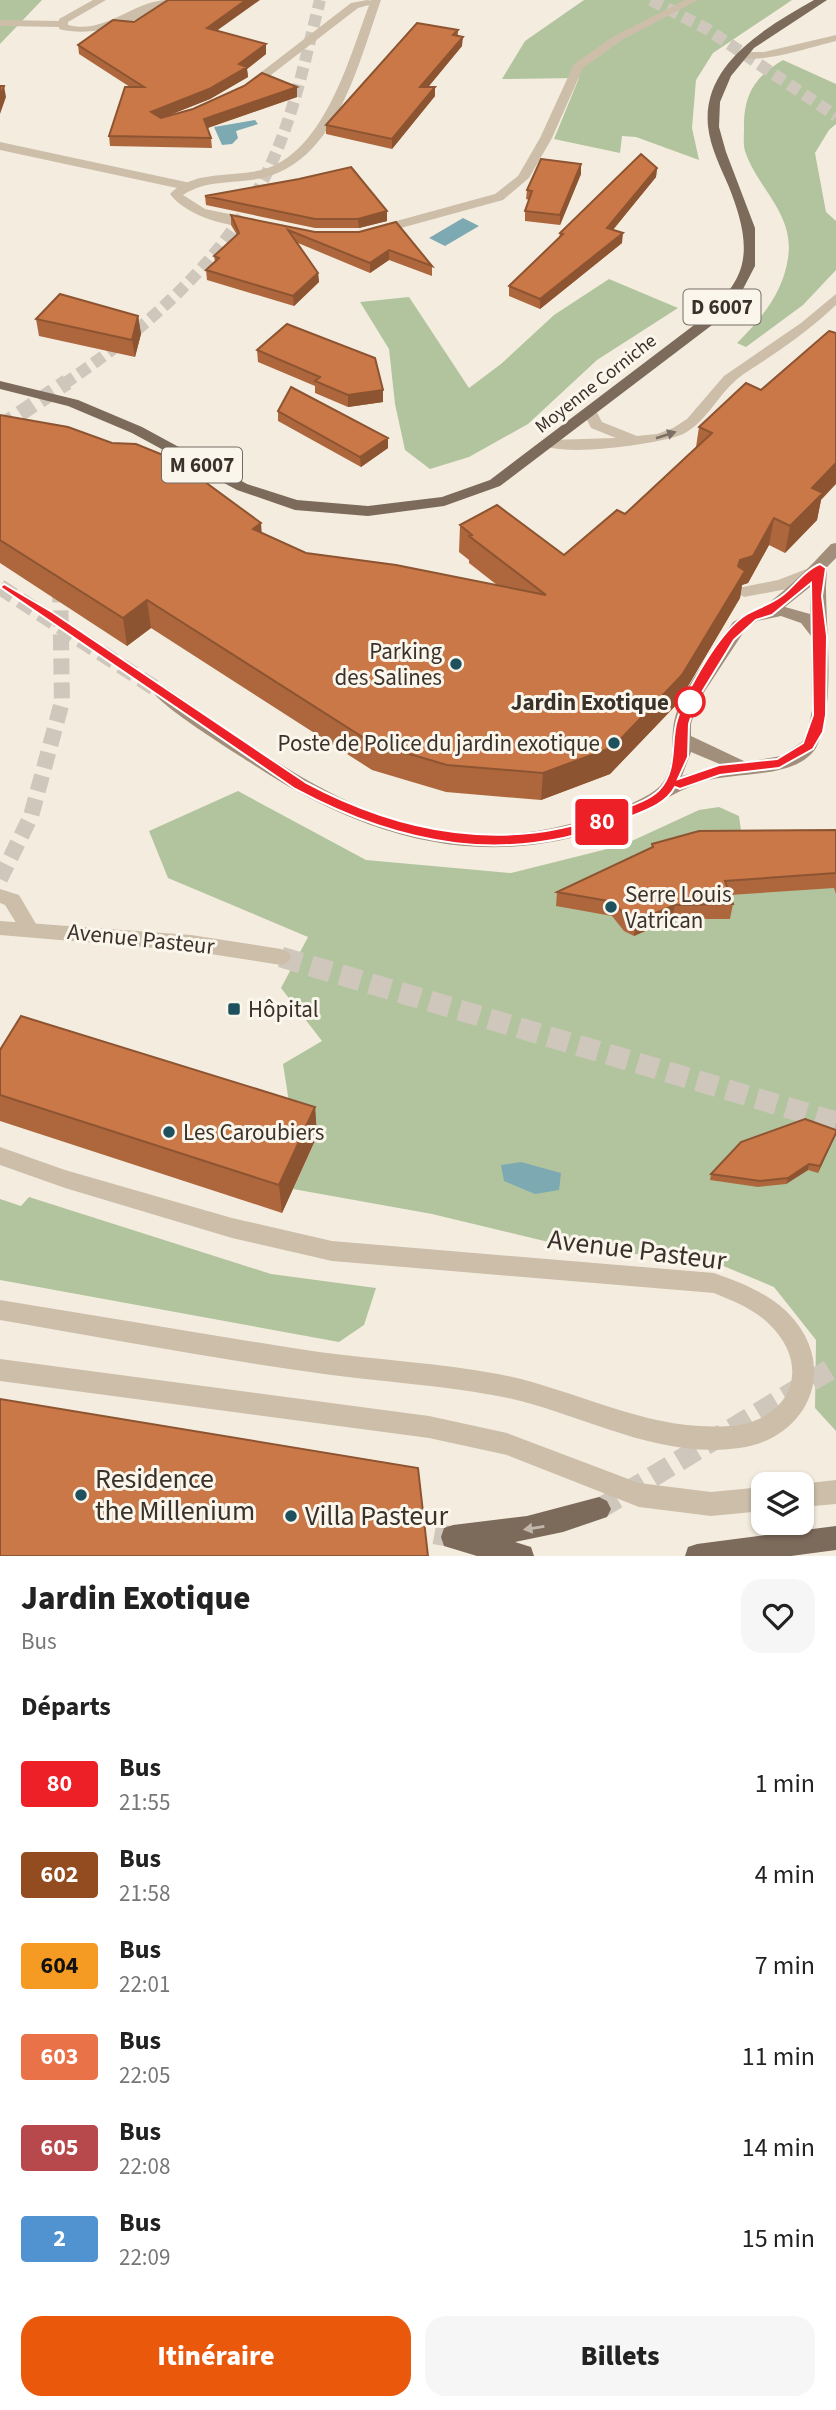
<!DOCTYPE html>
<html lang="fr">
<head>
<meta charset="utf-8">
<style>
  :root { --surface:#fff; --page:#f6f6f6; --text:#222; --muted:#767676; --accent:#ea580c }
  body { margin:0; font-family:"Source Sans 3",sans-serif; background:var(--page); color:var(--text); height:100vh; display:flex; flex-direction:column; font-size:26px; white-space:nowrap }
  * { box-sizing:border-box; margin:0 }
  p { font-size:23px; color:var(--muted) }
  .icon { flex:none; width:38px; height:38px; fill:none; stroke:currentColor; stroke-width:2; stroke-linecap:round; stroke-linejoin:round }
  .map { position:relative; height:1556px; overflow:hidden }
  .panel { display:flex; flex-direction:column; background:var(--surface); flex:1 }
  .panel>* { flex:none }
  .badge { padding:0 14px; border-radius:5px; font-size:24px; line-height:46px }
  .tools { position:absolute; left:751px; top:1472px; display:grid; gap:14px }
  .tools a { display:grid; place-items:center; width:63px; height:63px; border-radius:14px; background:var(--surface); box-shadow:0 2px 5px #0004; font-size:35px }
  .map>.badge { position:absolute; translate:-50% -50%; box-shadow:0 0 0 4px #fff }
  h2 { padding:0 21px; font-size:26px; line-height:63px }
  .round { display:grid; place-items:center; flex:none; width:74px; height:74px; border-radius:21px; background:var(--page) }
  .summary { display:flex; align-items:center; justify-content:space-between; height:119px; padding:0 21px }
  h1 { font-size:33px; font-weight:800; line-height:52px }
  .cta { display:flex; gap:14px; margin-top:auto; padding:14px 21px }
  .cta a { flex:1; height:80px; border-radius:21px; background:var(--accent); color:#fff; font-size:28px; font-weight:800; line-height:80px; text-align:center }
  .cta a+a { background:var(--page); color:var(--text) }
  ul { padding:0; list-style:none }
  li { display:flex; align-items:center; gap:21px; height:91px; padding:0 21px }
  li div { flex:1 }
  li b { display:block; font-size:26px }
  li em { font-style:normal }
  li .badge { min-width:77px; font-weight:700; text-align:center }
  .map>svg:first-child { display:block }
  .green { fill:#b2c49e }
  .water { fill:#7da9b2 }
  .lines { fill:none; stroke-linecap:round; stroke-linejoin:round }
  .tertiary-tunnel { stroke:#cfc7bb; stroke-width:21; stroke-dasharray:21 10; stroke-linecap:butt }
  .secondary-tunnel { stroke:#cfc7bb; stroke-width:16; stroke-dasharray:16 8; stroke-linecap:butt }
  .primary-tunnel-far2 { stroke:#cfc7bb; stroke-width:12; stroke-dasharray:12 6; stroke-linecap:butt }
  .primary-tunnel-far1 { stroke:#cfc7bb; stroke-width:16; stroke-dasharray:16 8; stroke-linecap:butt }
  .primary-tunnel { stroke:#cfc7bb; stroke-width:21; stroke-dasharray:21 10; stroke-linecap:butt }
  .service { fill:#cdbeaa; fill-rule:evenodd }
  .minor { fill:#cdbeaa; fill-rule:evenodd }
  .tertiary { fill:#cdbeaa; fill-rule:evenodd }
  .secondary { fill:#a18e7b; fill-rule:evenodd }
  .primary { fill:#7c6a5b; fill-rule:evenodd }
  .wall { fill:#ae673d }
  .shaded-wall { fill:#8d5432 }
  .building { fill:#ca7847; stroke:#8d5432; stroke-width:2 }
  .oneway { fill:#7c7064 }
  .oneway2 { fill:#c2b7ab }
  .line { fill:#ed2028; stroke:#fff; stroke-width:2; fill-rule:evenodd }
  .poi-dot { fill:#1e515d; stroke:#fbf6ec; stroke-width:2.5 }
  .stop-dot { fill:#fff; stroke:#ed2028; stroke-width:3.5 }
  .labels { text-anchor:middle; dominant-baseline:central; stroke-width:6; stroke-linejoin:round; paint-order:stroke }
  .far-street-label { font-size:19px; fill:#3a312a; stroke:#fbf6ec }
  .shield { fill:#fbf6ec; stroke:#746c64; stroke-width:2 }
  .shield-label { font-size:21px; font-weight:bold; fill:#3a312a }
  .poi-label { font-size:23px; fill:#3a312a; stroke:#fbf6ec; text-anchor:start }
  .stop-label { font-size:23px; font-weight:bold; fill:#3a312a; stroke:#fbf6ec; text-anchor:end }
  .street-label { font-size:23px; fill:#3a312a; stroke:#fbf6ec }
  .near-street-label { font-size:28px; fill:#3a312a; stroke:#fbf6ec }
  .near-poi-label { font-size:28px; fill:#3a312a; stroke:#fbf6ec; text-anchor:start }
</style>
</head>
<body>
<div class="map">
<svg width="836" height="1556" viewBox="0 0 836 1556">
  <rect width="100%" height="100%" fill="#f4eddf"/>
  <!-- green -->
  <path class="green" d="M0,0H42L0,44Z
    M584,0H792L713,53L696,80L692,128L699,160L636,137L622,136L620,153L554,139L579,78L502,79L525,41Z
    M783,60L836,84V124L829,130L815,153L826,212L836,221V270L803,305L746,347L737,343C761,319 783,293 788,258C795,214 757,188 745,151C743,144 744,136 744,129C743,96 754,77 783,60Z
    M609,279L678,308L597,360L528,424L469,457L430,469L405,450L395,404L389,349L360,302L409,297L469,388L501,364L554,315Z
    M238,791L366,860L511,873L623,845L699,810L719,807L739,816L743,845L836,846V1431L815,1408L816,1340L774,1287L704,1258L586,1251L432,1214L293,1189L317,1136L293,1128L283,1064L322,1041L281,988L308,937L168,878L149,831Z
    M29,1197L271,1274L376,1288L364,1325L339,1342L0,1280V1199L21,1206Z"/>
  <!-- water -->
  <path class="water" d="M255,120L258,124L236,131L238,138L232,144L222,145L214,127Z
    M463,218L479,226L445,246L429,238Z
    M521,1162L561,1173L559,1190L535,1194L504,1181L501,1165Z"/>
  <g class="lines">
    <!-- tertiary-tunnel -->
    <path class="tertiary-tunnel" d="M281,957L836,1122"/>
    <!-- secondary-tunnel -->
    <path class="secondary-tunnel" d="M0,587L161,692"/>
    <!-- primary-tunnel-far2 -->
    <path class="primary-tunnel-far2" d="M651,0L707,29L836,116
      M64,384C147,328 229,257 271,164C295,112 306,55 320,0"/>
    <!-- primary-tunnel-far1 -->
    <path class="primary-tunnel-far1" d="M0,427L67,382
      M0,879L31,816L62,702L60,580"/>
    <!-- primary-tunnel -->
    <path class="primary-tunnel" d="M599,1509L836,1366
      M404,1528L453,1537"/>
    <!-- service -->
    <path class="service" d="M367,0L380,2L358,8L250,91H242V87L351,3Z
      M0,20L61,21L66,24L61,27L0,26Z
      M836,35V41C814,46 754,67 736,55L742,52H764Z
      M0,142L186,182L192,186L186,190L0,150Z
      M817,565L825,570L823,574L787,589L744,597L736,592L738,588L778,580Z"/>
    <!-- minor -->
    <path class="minor" d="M93,0H106L68,22V25C106,35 133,0 168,0C142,23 93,38 59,29V19Z
      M371,0H381C359,61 338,157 266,177C238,185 209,178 183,195L205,209L259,220V226C233,230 186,216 170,194C190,173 224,176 251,172C323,164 349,57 371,0Z
      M685,0H698L622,40L583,68L552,138L529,178L503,200L379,234H371V228L495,194L518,176L540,138L574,64L614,36Z
      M836,294V305C815,325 792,342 768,358C757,366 743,373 733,383C716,399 705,422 685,433C665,444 557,458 543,444L550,440L616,438L591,428L583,412L590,408L595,409L602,422L637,436L657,434L673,428L687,419L724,376L801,323Z
      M0,889L19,895L39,929L37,934H23L5,905L0,903Z"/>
    <!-- tertiary -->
    <path class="tertiary" d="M0,921L191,935L281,949L288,952L291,957L288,962L281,965L191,951L0,935Z
      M0,1147L65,1170L232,1218L332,1241L714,1273C750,1286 784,1299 804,1334C833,1387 796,1441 739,1448C654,1460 578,1411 498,1396C440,1385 382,1382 324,1374C216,1359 108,1339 0,1320V1300C106,1317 213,1336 319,1352C379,1360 439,1363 498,1374C577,1389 647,1432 729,1426C790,1422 814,1367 769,1324C754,1309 733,1301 714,1293L332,1261L232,1238L65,1188L0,1165Z
      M0,1359L429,1416L507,1433L639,1483L711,1492L763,1487V1511L711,1516L639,1507L507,1455L429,1438L0,1381Z
      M836,1480V1504L802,1507L800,1484Z"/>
    <!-- secondary -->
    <path class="secondary" d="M836,543V558L827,567L826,587C826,632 836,709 816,748C795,780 735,771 702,782C670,793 644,814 612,825C483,874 361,837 251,763C232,751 162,707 153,692L161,686L167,688C292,773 407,867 570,824C594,818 639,804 658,788C677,771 670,743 674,722C682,686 713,652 733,622C743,616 754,613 762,608C788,589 809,568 831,544ZM810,587V614L785,607ZM781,616L801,623L811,636L812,710L808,730L802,742L781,756L746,762L691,736V724L697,703L745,630L757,621ZM691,752L722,765L682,776Z"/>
    <!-- primary -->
    <path class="primary" d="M814,0H827L754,48L731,76L720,102L719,127L726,152L755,228V266L742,291L716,322L500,486L444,506L368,516L295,510L237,490L132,433L68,406L0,389V381L78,400L142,427L247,484L297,500L368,506L442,497L490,480L706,316C721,301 737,285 742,264C748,239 738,210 729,187C721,168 710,147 708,126C702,63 767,27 814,0Z
      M599,1497L607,1501L611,1509L607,1517L563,1532L515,1542L531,1547L534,1556H477L444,1546L441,1537L444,1528L453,1525L527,1516Z
      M836,1526V1550L791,1556H685L688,1547L697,1544Z"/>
  </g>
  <!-- wall -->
  <path class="wall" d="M458,30V36L462,46L428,87H435V96L392,149L326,134V125Z
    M217,31L266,54L247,69L248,77L210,99L167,116L297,87V97L207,128L211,138L212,148L110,146L109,136L130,87L79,54L78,45Z
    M657,168L656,177L613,230L622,243L540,309L509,296V286L559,238L560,233Z
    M581,174L560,225L525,221V211L529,200L526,199L527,190Z
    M299,179L387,211V221L359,228H315L206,205L205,196Z
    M231,215L315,232H359L432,266V276L389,260L370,273L298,243L318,273L319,282L294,306L207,280L206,270L215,262L214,256L237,235L231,225Z
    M138,316L141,334L135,357L39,336L36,319Z
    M257,350L383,402L348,407L315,393V386L258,362Z
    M746,383L821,500L817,520L785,553L769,545L748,583L742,585L740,598L678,703L610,774L541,800L446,792L372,770L151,628L127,646L0,563V415L306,553L497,585L469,563V560L459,552L460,525L564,555L625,514L696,447L699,427Z
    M278,411L388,448L361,467L278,421Z
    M836,830V894L834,888L730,895L733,904L730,919H672L634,936L624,931L612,916L556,906L557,892L652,847V844Z
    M0,1050L315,1107L317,1136L282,1213L0,1121Z
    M835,1136L818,1173L808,1170L786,1184L758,1187L710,1180L711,1174Z"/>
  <!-- shaded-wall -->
  <path class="shaded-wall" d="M246,0H260L208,37L207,28Z
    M463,37L462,46L420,97V87Z
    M266,44V54L247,69L248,77L210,99L152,122L151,112L239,64Z
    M4,86L6,97L0,114V97Z
    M297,87V97L205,129L204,119Z
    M435,87V96L392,149V139Z
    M581,164V174L560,225V215Z
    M657,168L656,177L606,238L607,228Z
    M387,211V221L359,228L358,219Z
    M623,233L622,243L540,309V299Z
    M389,250V260L370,273V263Z
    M318,273L319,282L294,306L293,296Z
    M138,316L141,334L135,357L132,340Z
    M383,390V402L348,407V395Z
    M388,438V448L361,467L360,457Z
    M836,463V484L821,500L817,520L785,553L790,526L812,488Z
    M774,518L769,545L748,583L742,585L740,598L678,703L610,774L541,800L543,773L738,566L740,560Z
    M261,523L263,550L253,529Z
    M147,600L151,628L127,646L123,618Z
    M675,905L672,919L634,936L636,921Z
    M315,1107L317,1136L282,1213L279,1185Z
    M836,1133L835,1136L818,1173L820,1166Z
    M809,1164L808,1170L786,1184L788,1178Z"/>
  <!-- building -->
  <path class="building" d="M168,0H246L207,28L266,44L239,64L247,67L209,89L151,112L161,118L193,109L244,86L262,73L297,87L204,119L211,138L109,136L125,87H144L78,45L113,20L134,22Z
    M417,23L458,30L453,35L463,37L420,87H435L392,139L326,125Z
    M0,86H4L0,97Z
    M641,154L657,168L607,228L623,233L540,299L509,286L563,234L560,233Z
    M541,159L581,164L560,215L525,211L532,191L527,190Z
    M351,167L387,211L358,219H315L205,196L299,179Z
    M231,215L315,232H359L396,222L432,266L389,250L370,263L288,230L318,273L293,296L206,270L219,258L214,256L239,233Z
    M60,294L138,316L132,340L36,319Z
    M287,324L375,358L383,390L348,395L315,381L320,377L257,350Z
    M829,331L836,333V463L812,488L823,493L790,526L774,518L753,556L740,560L738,566L745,571L682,675L613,747L543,773L447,765L372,743L147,600L123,618L0,540V415L68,427L112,443L136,444L175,460L261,523L253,529L306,553L396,565L546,595L469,536L472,535L460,525L497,505L564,555L617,510L625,514L712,433L699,427L746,383L761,390Z
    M291,387L388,438L360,457L278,411Z
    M836,830V873L725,881L733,904L675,905L636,921L626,917L614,902L557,892L653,847L652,844L699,831Z
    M21,1016L315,1107L279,1185L0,1095V1050Z
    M805,1119L836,1130V1133L820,1166L809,1164L788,1178L760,1181L711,1174L741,1142Z
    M0,1399L418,1468L428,1556H0Z"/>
  <!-- one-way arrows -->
  <defs><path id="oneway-solid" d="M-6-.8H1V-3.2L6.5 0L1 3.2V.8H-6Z" transform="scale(1.75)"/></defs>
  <use class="oneway" href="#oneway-solid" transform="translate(666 435) rotate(-18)"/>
  <use class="oneway2" href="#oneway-solid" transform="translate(534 1528) rotate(171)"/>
  <!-- line -->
  <path class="line" d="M820,564L826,568L822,596L827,636L826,715L823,732L813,749L779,768L720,775L680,789L675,787C665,806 641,812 622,820C508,866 401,846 295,789L0,587L4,584L52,612L305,782C400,833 507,854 611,813C626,807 647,802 659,790C678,770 670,743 677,720C686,690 720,630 747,614C759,607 772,604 784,594C795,585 806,569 820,564ZM811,583L813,715L803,743L777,759L719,765L678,779L688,757L689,724L696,702L734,640L756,620L772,615Z"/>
  <!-- markers -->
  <g class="poi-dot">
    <circle cx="456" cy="664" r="7"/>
    <circle cx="614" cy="743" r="7"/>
    <circle cx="611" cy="907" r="7"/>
    <rect x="227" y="1002" width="14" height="14" rx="3.5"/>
    <circle cx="169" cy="1132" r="7"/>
    <circle cx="81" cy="1495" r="7"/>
    <circle cx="291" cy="1516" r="7"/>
  </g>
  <circle class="stop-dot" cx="690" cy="702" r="14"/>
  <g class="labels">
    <!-- far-street labels -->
    <g class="far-street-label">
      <text transform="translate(596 384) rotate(-38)">Moyenne Corniche</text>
    </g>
    <!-- shield labels -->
    <g class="shield">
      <rect x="683.5" y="289.5" width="77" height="35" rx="5"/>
      <rect x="162" y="447.5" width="80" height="35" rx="5"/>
    </g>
    <g class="shield-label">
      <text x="722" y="307">D 6007</text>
      <text x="202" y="465">M 6007</text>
    </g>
    <!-- poi labels -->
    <g class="poi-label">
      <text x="442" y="651" text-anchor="end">Parking<tspan x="442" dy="26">des Salines</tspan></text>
      <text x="600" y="743" text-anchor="end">Poste de Police du jardin exotique</text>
      <text x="625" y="894">Serre Louis<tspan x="625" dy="26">Vatrican</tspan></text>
      <text x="248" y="1009">Hôpital</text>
      <text x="183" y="1132">Les Caroubiers</text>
    </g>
    <!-- stop labels -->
    <g class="stop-label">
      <text x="669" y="702">Jardin Exotique</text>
    </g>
    <!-- street labels -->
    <g class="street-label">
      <text transform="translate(141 939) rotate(6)">Avenue Pasteur</text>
    </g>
    <!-- near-street labels -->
    <g class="near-street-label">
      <text transform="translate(637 1250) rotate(7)">Avenue Pasteur</text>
    </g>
    <!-- near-poi labels -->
    <g class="near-poi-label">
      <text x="95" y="1479">Residence<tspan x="95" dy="32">the Millenium</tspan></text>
      <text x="305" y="1516">Villa Pasteur</text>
    </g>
  </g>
</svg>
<div class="tools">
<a><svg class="icon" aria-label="layers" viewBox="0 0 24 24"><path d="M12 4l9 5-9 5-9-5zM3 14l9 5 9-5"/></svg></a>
</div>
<b class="badge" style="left:602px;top:822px;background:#ed2028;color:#fff">80</b>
</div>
<section class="panel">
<div class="summary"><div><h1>Jardin Exotique</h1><p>Bus</p></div><a class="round"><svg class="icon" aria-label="heart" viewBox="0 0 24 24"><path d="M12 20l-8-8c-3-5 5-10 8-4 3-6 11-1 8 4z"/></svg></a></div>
<h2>Départs</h2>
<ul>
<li><span class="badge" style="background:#ed2028;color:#fff">80</span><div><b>Bus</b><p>21:55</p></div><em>1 min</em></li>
<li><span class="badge" style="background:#934c1f;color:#fff">602</span><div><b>Bus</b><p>21:58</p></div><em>4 min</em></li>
<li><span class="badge" style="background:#f59b24;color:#111">604</span><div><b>Bus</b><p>22:01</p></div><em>7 min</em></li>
<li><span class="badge" style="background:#e97249;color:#fff">603</span><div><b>Bus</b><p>22:05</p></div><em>11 min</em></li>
<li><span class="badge" style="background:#b7484b;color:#fff">605</span><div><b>Bus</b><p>22:08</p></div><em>14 min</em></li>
<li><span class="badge" style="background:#5192d1;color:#fff">2</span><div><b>Bus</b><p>22:09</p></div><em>15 min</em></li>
</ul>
<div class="cta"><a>Itinéraire</a><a>Billets</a></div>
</section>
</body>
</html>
